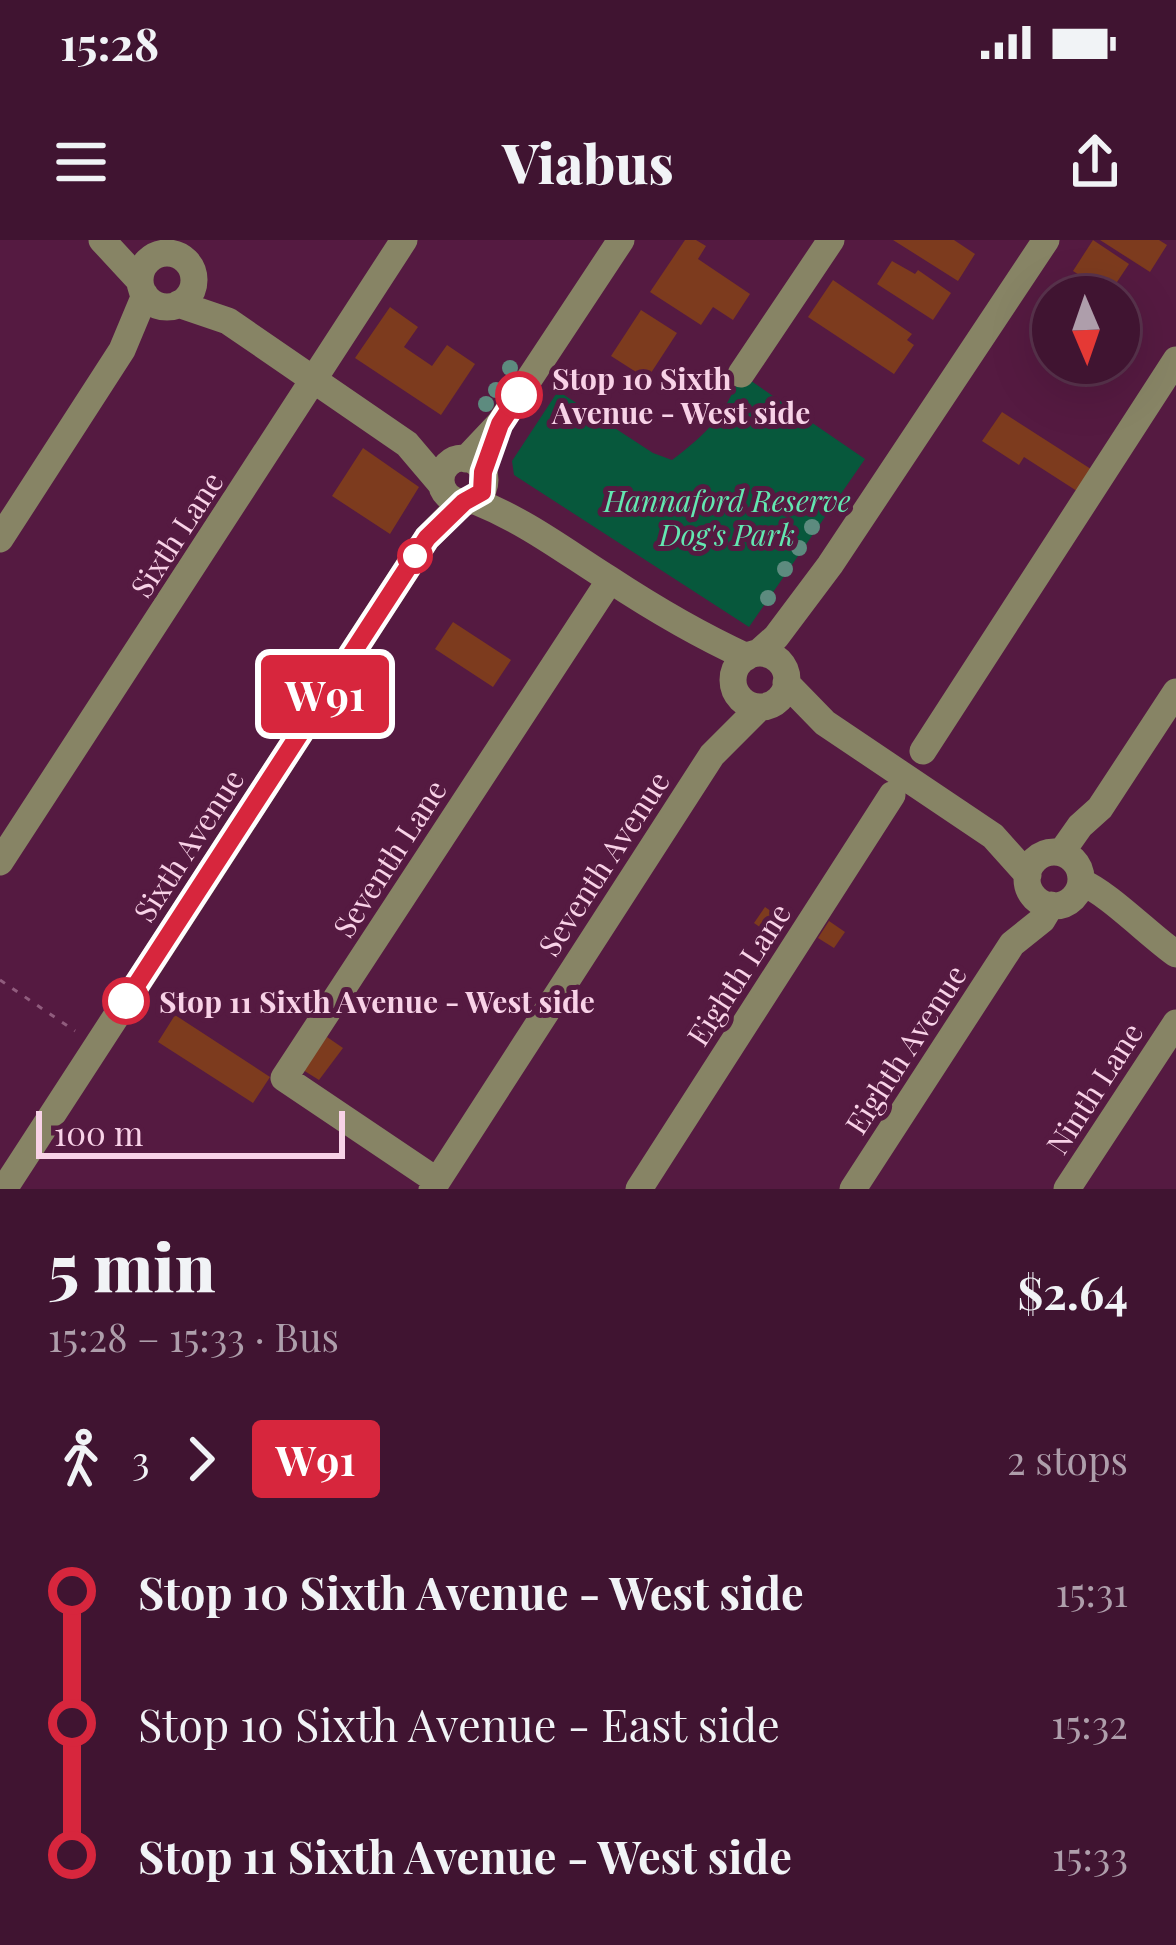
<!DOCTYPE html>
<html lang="en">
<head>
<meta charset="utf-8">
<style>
  :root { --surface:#401431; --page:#4b213d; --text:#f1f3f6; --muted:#ae9eab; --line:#59334d }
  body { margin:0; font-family:"Playfair Display",serif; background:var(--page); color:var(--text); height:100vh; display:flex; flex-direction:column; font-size:45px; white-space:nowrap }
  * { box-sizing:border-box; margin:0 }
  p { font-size:39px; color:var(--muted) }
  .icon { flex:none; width:66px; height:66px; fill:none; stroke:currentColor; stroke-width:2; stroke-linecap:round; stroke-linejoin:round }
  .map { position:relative; height:949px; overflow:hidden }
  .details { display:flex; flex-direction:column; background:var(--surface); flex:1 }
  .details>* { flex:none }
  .badge { padding:0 24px; border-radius:9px; font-size:42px; line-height:78px }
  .needle { width:78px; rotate:178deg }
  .tools { position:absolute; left:1032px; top:36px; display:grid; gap:24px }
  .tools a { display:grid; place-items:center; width:108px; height:108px; border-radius:50%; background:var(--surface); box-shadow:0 12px 48px #0002,0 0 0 3px var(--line); font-size:60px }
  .scale { position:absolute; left:36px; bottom:30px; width:309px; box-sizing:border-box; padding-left:12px; border:6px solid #f8d2e7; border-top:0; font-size:33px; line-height:42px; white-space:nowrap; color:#f8d2e7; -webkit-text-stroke:9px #551a41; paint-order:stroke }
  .map>.badge { position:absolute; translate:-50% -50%; box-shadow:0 0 0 6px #fff }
  .legs { display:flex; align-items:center; gap:18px; height:132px; padding:0 48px; font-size:39px }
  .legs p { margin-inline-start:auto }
  .overview { display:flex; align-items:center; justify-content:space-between; height:204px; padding:0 48px }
  h1 { font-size:66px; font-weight:800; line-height:90px }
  ul { padding:0 48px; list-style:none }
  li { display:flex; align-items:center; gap:42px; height:132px; font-size:45px }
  li i { display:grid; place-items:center; width:18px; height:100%; margin:0 15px; background:currentColor }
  li i::after { content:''; width:30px; height:30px; margin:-15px; border:9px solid; border-radius:50%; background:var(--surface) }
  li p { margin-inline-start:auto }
  li:first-child i { background:linear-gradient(#0000 50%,currentColor 0) }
  li:last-child i { background:linear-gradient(currentColor 50%,#0000 0) }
  .status { display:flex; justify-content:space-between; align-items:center; height:84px; padding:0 60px; background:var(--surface); direction:ltr }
  .status svg { height:33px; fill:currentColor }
  header { display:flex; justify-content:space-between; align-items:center; height:156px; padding:0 48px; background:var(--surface); font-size:54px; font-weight:800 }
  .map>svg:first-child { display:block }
  .green { fill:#07583c }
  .building { fill:#7d3b1e }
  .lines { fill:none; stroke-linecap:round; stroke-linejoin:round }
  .path { stroke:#905c7d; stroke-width:3; stroke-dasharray:6 9; stroke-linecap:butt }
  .minor { stroke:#878465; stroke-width:27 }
  .tree { fill:#5d8b7f }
  .line-1-casing { stroke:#fff; stroke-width:27 }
  .line-1 { stroke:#d7263d; stroke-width:18 }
  .stop-1-dot { fill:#fff; stroke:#d7263d; stroke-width:6 }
  .labels { text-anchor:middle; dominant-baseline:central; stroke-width:10; stroke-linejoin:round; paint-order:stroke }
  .stop-label { font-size:30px; font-weight:bold; fill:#f8d2e7; stroke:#551a41; text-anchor:start }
  .park-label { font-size:30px; font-style:italic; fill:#63e7b1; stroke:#551a41 }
  .street-label { font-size:30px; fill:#f8d2e7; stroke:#551a41 }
</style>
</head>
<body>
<div class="status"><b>15:28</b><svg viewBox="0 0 49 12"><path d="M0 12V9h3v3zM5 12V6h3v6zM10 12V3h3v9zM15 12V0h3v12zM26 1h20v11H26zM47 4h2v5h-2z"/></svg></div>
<header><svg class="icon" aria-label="menu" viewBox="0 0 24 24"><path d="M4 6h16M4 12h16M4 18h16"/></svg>Viabus<svg class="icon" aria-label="share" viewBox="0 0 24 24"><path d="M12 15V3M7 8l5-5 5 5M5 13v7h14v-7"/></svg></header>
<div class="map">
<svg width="1176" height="949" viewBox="0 0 1176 949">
  <rect width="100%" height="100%" fill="#551a41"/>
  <!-- green -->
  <path class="green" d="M741,134L865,219L749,387L514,235L512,221L558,151L653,213L672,220C709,192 723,177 741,134Z"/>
  <!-- building -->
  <path class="building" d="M685,0H696L706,6L698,19L750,54L733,80L713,67L701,85L650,52Z
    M893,0H954L975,14L958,41Z
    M1093,0L1129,24L1109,54L1073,31Z
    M1100,0H1159L1167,5L1150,32Z
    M892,21L915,34L918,30L951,53L933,80L877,44Z
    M833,40L912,94L907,100L914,105L894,134L808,77Z
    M390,67L418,87L404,107L432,126L447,105L475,124L441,175L355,118Z
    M641,70L677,93L647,139L611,116Z
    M1002,172L1094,231L1080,253L1024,217L1019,225L982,201Z
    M363,208L419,247L390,294L332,256Z
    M453,382L511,420L493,447L435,409Z
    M765,667L781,678L770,694L754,683Z
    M829,681L845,692L834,708L818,698Z
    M175,775L270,837L253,863L158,802Z
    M327,797L343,808L319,840L303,830Z
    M1069,882L1085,893L1074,908L1058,898Z"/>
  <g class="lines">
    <!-- path -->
    <path class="path" d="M0,740L75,791"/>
    <!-- minor -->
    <path class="minor" d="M102,0L140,41
      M140 40a27 27 0 1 1 54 0a27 27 0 1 1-54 0Z
      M178,64L228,81L407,204L441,244
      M741,134L831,0
      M441 240a22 22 0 1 1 44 0a22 22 0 1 1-44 0Z
      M466,219L500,183L621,0
      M473,260C527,282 560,308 609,339C653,368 699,395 747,417
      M0,299L122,110L145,55
      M758,413L776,397L830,325L1046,0
      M733 440a27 27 0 1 1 54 0a27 27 0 1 1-54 0Z
      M786,443L825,483L993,596L1028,635
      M923,511L1176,120
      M1027 639a27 27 0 1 1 54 0a27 27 0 1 1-54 0Z
      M1061,613L1080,586L1100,568L1176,452
      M0,622L404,0
      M1081,642C1107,652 1149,695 1176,714
      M437,941L284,838L610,340
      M4,949L427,298L463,262
      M432,949L712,515L760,467
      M639,949L892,555
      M853,949L1012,704L1042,680L1051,665
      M1067,949L1176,783"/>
  </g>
  <!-- trees -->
  <g class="tree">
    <circle cx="510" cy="128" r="8"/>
    <circle cx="496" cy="150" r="8"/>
    <circle cx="486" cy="164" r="8"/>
    <circle cx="812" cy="287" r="8"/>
    <circle cx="799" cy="308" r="8"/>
    <circle cx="785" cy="329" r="8"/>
    <circle cx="768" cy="358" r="8"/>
  </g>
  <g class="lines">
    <!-- line-1 casing -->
    <g class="line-1-casing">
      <path id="line-1" d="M126,761L427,298L464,262L482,252L483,232L500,184L519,155"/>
    </g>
    <!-- line-1 -->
    <use href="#line-1" class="line-1"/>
  </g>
  <!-- markers -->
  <g class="stop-1-dot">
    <circle cx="519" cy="155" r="21"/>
    <circle cx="415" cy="316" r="15"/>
    <circle cx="126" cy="761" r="21"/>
  </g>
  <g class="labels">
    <!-- stop labels -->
    <g class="stop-label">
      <text x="552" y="138">Stop 10 Sixth<tspan x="552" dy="34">Avenue - West side</tspan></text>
      <text x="159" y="761">Stop 11 Sixth Avenue - West side</text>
    </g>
    <!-- park labels -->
    <g class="park-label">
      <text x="727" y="260">Hannaford Reserve<tspan x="727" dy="34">Dog's Park</tspan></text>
    </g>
    <!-- street labels -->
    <g class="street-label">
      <text transform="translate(176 294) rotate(-57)">Sixth Lane</text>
      <text transform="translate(188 605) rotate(-57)">Sixth Avenue</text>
      <text transform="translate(389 618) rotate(-57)">Seventh Lane</text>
      <text transform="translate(603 623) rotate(-57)">Seventh Avenue</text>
      <text transform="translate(738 734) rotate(-57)">Eighth Lane</text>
      <text transform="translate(905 809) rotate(-57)">Eighth Avenue</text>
      <text transform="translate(1094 848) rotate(-57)">Ninth Lane</text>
    </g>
  </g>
</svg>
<div class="tools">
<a><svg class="needle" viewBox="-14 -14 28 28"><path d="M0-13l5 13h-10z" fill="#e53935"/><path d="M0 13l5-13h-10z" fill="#ae9eab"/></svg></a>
</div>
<div class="scale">100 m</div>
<b class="badge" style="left:325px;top:454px;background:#d7263d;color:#fff">W91</b>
</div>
<section class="details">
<div class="overview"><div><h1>5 min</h1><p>15:28 – 15:33 · Bus</p></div><b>$2.64</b></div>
<div class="legs"><svg class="icon" aria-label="walk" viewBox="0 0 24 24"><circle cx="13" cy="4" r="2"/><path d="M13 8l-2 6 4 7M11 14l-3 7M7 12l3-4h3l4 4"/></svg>3<svg class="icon" aria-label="forward" viewBox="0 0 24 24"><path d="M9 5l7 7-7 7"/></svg><b class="badge" style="background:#d7263d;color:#fff">W91</b><p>2 stops</p></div>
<ul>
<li><i style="color:#d7263d"></i><b>Stop 10 Sixth Avenue - West side</b><p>15:31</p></li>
<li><i style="color:#d7263d"></i><span>Stop 10 Sixth Avenue - East side</span><p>15:32</p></li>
<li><i style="color:#d7263d"></i><b>Stop 11 Sixth Avenue - West side</b><p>15:33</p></li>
</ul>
</section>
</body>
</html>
